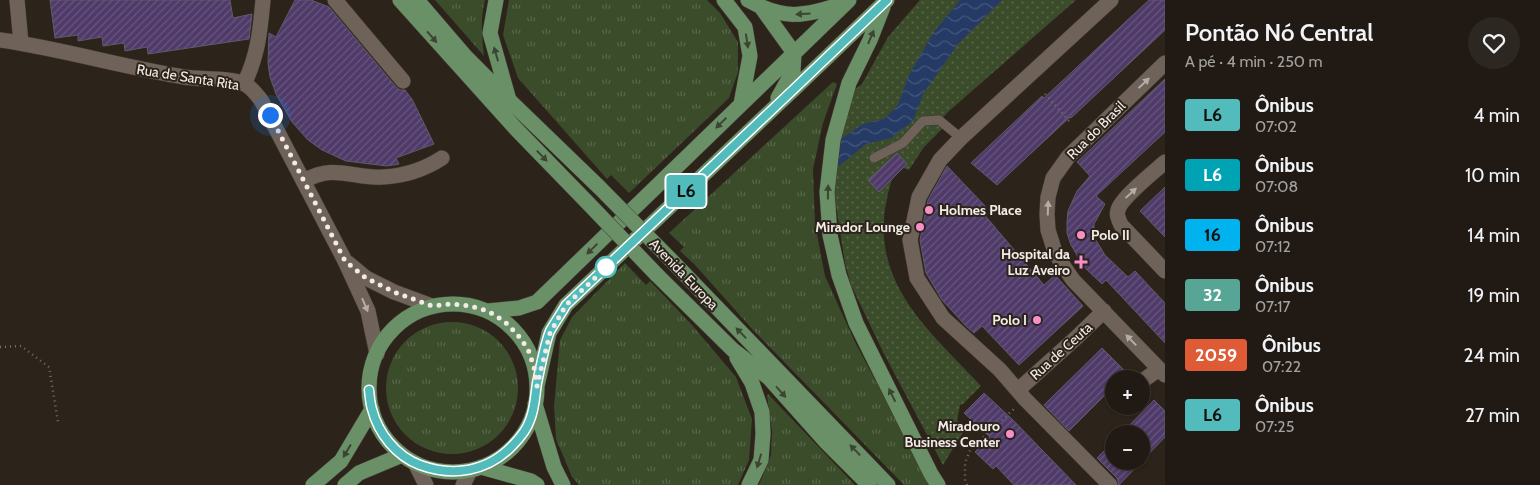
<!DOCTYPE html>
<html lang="pt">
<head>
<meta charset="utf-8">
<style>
  :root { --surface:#211a14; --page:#2d2722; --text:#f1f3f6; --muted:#a2a1a0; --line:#3e3834 }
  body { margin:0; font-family:Cabin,sans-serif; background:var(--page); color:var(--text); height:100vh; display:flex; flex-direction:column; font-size:19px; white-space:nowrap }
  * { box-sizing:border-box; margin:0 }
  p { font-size:16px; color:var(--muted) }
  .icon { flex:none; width:28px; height:28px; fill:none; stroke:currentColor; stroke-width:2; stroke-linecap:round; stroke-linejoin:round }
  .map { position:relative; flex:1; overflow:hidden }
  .sheet { display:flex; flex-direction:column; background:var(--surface); width:375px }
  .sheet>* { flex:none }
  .badge { padding:0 10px; border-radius:4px; font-size:18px; line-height:32px }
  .controls { position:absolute; left:1105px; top:370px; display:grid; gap:10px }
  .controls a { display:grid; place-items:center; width:45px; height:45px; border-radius:50%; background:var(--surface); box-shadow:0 1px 4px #0004,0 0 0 1px var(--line); font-size:25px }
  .you { position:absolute; width:25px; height:25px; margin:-12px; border:4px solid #fff; border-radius:50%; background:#1a73e8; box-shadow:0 0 0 8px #1a73e833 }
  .map>.badge { position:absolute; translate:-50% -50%; box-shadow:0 0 0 2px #fff }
  .round { display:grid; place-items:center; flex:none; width:52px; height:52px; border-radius:26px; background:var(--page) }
  .headline { display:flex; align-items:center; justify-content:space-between; height:85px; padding:0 20px }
  h1 { font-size:24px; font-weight:600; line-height:38px }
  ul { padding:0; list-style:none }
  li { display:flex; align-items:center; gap:15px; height:60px; padding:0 20px }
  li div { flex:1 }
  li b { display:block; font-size:19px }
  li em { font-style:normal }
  li .badge { min-width:55px; font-weight:700; text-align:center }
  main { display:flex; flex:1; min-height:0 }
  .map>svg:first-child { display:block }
  .grass { fill:url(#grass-tufts) }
  .park { fill:url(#park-dots) }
  .water { fill:url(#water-waves) }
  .building { fill:url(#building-hatch); stroke:#605b68 }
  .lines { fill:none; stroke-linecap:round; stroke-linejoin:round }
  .lane-casing { stroke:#463d36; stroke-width:10 }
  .street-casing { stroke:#463d36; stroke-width:16 }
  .secondary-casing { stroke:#463d36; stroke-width:16 }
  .primary-casing { stroke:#463d36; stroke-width:16 }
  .path { stroke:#787069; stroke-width:2.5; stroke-dasharray:1 4; stroke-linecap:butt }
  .lane { stroke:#6e6259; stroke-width:9 }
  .street { stroke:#6e6259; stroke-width:15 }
  .secondary { stroke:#6e6259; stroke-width:15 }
  .primary { stroke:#699067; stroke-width:15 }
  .primary-bridge-casing { stroke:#463d36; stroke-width:16; stroke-linecap:butt }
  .primary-bridge { stroke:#699067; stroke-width:15 }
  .oneway { fill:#3e4432 }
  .oneway2 { fill:#b7ada7 }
  .line-casing { stroke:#fff; stroke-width:11 }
  .line { stroke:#52bcbc; stroke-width:8 }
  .walk { stroke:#f2ebe6; stroke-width:5; stroke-dasharray:0 9 }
  .poi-dot { fill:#f98fc9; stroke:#2c231b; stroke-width:2 }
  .stop-dot { fill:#fff; stroke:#52bcbc; stroke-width:2.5 }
  .labels { text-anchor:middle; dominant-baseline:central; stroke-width:4; stroke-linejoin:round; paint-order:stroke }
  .street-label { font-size:14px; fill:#f2ebe6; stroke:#2c231b }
  .poi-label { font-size:14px; font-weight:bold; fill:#f2ebe6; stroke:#2c231b; text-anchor:end }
</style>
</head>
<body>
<main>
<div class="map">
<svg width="1165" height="485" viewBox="0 0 1165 485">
  <defs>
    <pattern id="grass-tufts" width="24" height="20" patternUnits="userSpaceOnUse" patternTransform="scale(1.25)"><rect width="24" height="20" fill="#3b4c2b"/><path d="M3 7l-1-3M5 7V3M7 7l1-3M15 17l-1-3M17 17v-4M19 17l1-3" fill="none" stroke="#58664a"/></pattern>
    <pattern id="park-dots" width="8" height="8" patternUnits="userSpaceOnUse" patternTransform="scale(1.25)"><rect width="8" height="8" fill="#3b4c2b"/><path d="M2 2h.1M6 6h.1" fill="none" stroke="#58664a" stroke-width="1.8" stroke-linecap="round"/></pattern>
    <pattern id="water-waves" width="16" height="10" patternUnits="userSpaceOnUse" patternTransform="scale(1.25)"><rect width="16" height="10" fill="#253b66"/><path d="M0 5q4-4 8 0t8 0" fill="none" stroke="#45587c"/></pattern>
    <pattern id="building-hatch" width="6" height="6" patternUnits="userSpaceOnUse" patternTransform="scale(1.25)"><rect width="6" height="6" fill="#4f3a69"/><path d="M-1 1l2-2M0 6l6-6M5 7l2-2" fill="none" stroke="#69577e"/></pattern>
  </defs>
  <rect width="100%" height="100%" fill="#2c231b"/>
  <!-- grass -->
  <path class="grass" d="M435,0H485C480,19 482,37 484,56Z
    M509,0H707L720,13L738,42V72L729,98L629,193L611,175L607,179L518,78L503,35Z
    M833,82L837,84L823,123L813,169L815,224L825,276L855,342L931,485H904L753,330L695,265L680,251L684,247L669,233Z
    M625,263L646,285L650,281L692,325L736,377L752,419L749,460L738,485H579L572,477L556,439L554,406L560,340L572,317Z
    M386 388a66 66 0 1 1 132 0a66 66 0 1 1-132 0Z
    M768,394L855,485H759L771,455L772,432L767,396Z"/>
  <!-- park -->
  <path class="park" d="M920,0H1076L948,112L939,122L943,128L924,147L909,170L899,166C890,179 888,194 885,209C874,288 933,334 981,386L963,404L960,405L957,420L965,429L943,465L884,354L851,285L845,263L834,193L843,130L853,91L862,84L888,37Z"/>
  <!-- water -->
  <path class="water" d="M960,0H1002L958,44L923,94L913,121L891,138L866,144L838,167L841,139L863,124L884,119L898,105L908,77L933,33Z"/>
  <!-- building -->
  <path class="building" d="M50,0H230L233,18L252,14L249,39L148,54L147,47L125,51L124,43L103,46L102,37L78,41V35L55,38Z
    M295,0H311L329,7L396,87L400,90H405L412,99L434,144L396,158L399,164L387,166L346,161L322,150L308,140L292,122L276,94L270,77L268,63L269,33L276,37Z
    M1149,0H1165V30L1071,118L1070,117L997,185L971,163L1042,96L1044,98Z
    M1165,79V132L1096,196L1105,204L1094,224V237L1105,255L1128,277L1135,271L1165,303V343L1106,280L1102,284L1084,267L1071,245L1067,233V222L1068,211L1077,191L1090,176L1077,162Z
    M897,153L907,164L879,192L868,180Z
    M947,166L986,207L982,212L1044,285L1055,275L1083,306L1019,365L982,326L974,333L966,326L942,300L926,273L920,240L928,200Z
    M1165,187V237L1140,211Z
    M1102,348L1127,373L1121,379H1114V386L1069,431L1044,405Z
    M984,393L1014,421L1076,485H1014L996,466L993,469L975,452L990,437L964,413Z
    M1154,400L1165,411V437L1119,485L1117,478L1097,458L1114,441V461H1141V434H1121Z"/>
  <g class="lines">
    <!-- lane casing -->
    <g class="lane-casing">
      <path id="lane" d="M874,158L903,143L923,121L939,120L961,138"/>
    </g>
    <!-- street casing -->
    <g class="street-casing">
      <path id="street" d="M17,0L21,43
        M335,0L403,81
        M0,40C62,49 122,67 184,77C202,80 228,77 245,84C252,88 256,94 261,100L345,261L368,311L377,354
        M1165,63L1068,157L1053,178L1048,197L1047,214L1048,230L1054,249L1060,261L1073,280L1165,375
        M244,84C258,55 260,32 263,0
        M1165,162C1155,171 1121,198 1118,210C1116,215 1119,220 1121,225L1165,271
        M304,181C334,163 353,179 383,177C403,176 425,169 442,158
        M348,263L366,278L394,292L432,306
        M1141,382L1159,369
        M1018,390L1077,337L1104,311
        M1110,485L1025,399L1000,370L943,318L917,278L910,240L919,197L940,160L961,138L1111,0"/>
    </g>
    <!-- secondary casing -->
    <g class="secondary-casing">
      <path id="secondary" d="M415,463L426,485
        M463,485L470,471"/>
    </g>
    <!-- primary casing -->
    <g class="primary-casing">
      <path id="primary" d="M400,0L516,129L586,201
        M417,0L465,56L510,101L599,187
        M496,0L490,33L509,100
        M724,0L745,27L750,56L741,104
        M748,0C785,21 804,16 842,4
        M761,7L794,53L793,71L778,98
        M883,7L870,40L849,83L833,140L827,192L830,235L839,275L856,323L931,474L938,485
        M671,260L888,485
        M657,275L733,350L769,378L826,442L869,485
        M369 388a84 84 0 1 1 168 0a84 84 0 1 1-168 0Z
        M488,311L519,308L537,302L849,0
        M737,358L752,383L762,412L763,434L761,460L749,485
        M537,386L549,333L566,305L796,87L887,0
        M535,404L554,467L563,485
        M481,467L531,481L537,485
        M313,485L341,461L372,409
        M345,485L359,473L402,455"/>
    </g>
    <!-- path -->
    <path class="path" d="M1045,94L1070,122
      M0,347L21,346L49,367L58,422
      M967,485L965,481V463L971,448L1015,408"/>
    <!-- lane -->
    <use href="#lane" class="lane"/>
    <!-- street -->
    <use href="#street" class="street"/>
    <!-- secondary -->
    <use href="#secondary" class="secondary"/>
    <!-- primary -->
    <use href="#primary" class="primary"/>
    <!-- primary-bridge casing -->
    <g class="primary-bridge-casing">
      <path id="primary-bridge" d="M599,187L671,260
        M586,201L657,275"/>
    </g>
    <!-- primary-bridge -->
    <use href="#primary-bridge" class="primary-bridge"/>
  </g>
  <!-- one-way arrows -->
  <defs><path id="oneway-solid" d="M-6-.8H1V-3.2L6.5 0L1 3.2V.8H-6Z" transform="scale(1.25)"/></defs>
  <g class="oneway">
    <use href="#oneway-solid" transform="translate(803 14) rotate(176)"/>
    <use href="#oneway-solid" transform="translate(432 37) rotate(49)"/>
    <use href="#oneway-solid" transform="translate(871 37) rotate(-67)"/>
    <use href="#oneway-solid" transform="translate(747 41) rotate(81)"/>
    <use href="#oneway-solid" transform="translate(496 54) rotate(-106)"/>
    <use href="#oneway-solid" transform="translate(721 123) rotate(136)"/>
    <use href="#oneway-solid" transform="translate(542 156) rotate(46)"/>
    <use href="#oneway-solid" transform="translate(828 192) rotate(-89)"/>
    <use href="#oneway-solid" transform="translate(592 249) rotate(136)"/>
    <use href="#oneway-solid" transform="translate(741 333) rotate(-134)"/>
    <use href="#oneway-solid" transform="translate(781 392) rotate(48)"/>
    <use href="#oneway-solid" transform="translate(892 395) rotate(-116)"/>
    <use href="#oneway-solid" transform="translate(855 450) rotate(-134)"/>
    <use href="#oneway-solid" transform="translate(347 451) rotate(121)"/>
    <use href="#oneway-solid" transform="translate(759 461) rotate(107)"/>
  </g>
  <g class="oneway2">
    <use href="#oneway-solid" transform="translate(1144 83) rotate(-43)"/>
    <use href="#oneway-solid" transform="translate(1131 193) rotate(-43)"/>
    <use href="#oneway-solid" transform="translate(1048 208) rotate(-88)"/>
    <use href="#oneway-solid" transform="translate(365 305) rotate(67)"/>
    <use href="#oneway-solid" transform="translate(1131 340) rotate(-134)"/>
  </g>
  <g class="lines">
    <!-- line casing -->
    <g class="line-casing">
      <path id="line" d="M369,390C370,397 370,403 372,409C378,433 396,456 420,465C453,477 488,472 513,445C520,438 527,429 530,420C535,408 535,396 537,383C540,369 545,343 550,331C555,322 561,314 566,305L796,87L887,0"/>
    </g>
    <!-- line -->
    <use href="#line" class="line"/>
    <!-- walk -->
    <path class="walk" d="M270,115L345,261L366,278L394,292L432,306L451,304L470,306L488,311L504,321L517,334L528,349L534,367L537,386L550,333L566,305L609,265L606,267"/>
  </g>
  <!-- markers -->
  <g class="poi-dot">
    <circle cx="929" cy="210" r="5"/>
    <circle cx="920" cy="227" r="5"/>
    <circle cx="1081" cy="235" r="5"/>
    <path d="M1078.5 254.5h5v5h5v5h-5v5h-5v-5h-5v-5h5z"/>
    <circle cx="1037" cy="320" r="5"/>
    <circle cx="1010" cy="434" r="5"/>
  </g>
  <circle class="stop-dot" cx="606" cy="267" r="10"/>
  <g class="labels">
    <!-- street labels -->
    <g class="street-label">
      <text transform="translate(188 77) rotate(9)">Rua de Santa Rita</text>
      <text transform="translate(1096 130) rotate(-45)">Rua do Brasil</text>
      <text transform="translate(684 274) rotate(46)">Avenida Europa</text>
      <text transform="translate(1061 351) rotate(-42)">Rua de Ceuta</text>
    </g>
    <!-- poi labels -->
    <g class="poi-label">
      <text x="939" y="210" text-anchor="start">Holmes Place</text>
      <text x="910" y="227">Mirador Lounge</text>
      <text x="1091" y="235" text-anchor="start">Polo II</text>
      <text x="1070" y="254">Hospital da<tspan x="1070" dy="16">Luz Aveiro</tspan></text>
      <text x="1027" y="320">Polo I</text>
      <text x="1000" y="426">Miradouro<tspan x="1000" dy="16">Business Center</tspan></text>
    </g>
  </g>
</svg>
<div class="controls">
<a>+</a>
<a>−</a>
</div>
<div class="you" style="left:270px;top:115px"></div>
<b class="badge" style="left:686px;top:191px;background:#52bcbc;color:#111">L6</b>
</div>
<section class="sheet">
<div class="headline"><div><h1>Pontão Nó Central</h1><p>A pé · 4 min · 250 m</p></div><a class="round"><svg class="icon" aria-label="heart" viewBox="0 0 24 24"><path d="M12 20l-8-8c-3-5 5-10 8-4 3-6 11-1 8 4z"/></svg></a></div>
<ul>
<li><span class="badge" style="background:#52bcbc;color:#111">L6</span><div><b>Ônibus</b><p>07:02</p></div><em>4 min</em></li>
<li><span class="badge" style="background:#00a3b4;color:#fff">L6</span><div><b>Ônibus</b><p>07:08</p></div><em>10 min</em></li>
<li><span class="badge" style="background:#00b3ef;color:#111">16</span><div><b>Ônibus</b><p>07:12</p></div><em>14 min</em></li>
<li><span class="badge" style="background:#57a595;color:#fff">32</span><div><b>Ônibus</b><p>07:17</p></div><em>19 min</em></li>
<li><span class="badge" style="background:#df5b35;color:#fff">2059</span><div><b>Ônibus</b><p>07:22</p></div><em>24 min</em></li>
<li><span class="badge" style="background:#52bcbc;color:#111">L6</span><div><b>Ônibus</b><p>07:25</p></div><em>27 min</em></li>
</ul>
</section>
</main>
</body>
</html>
